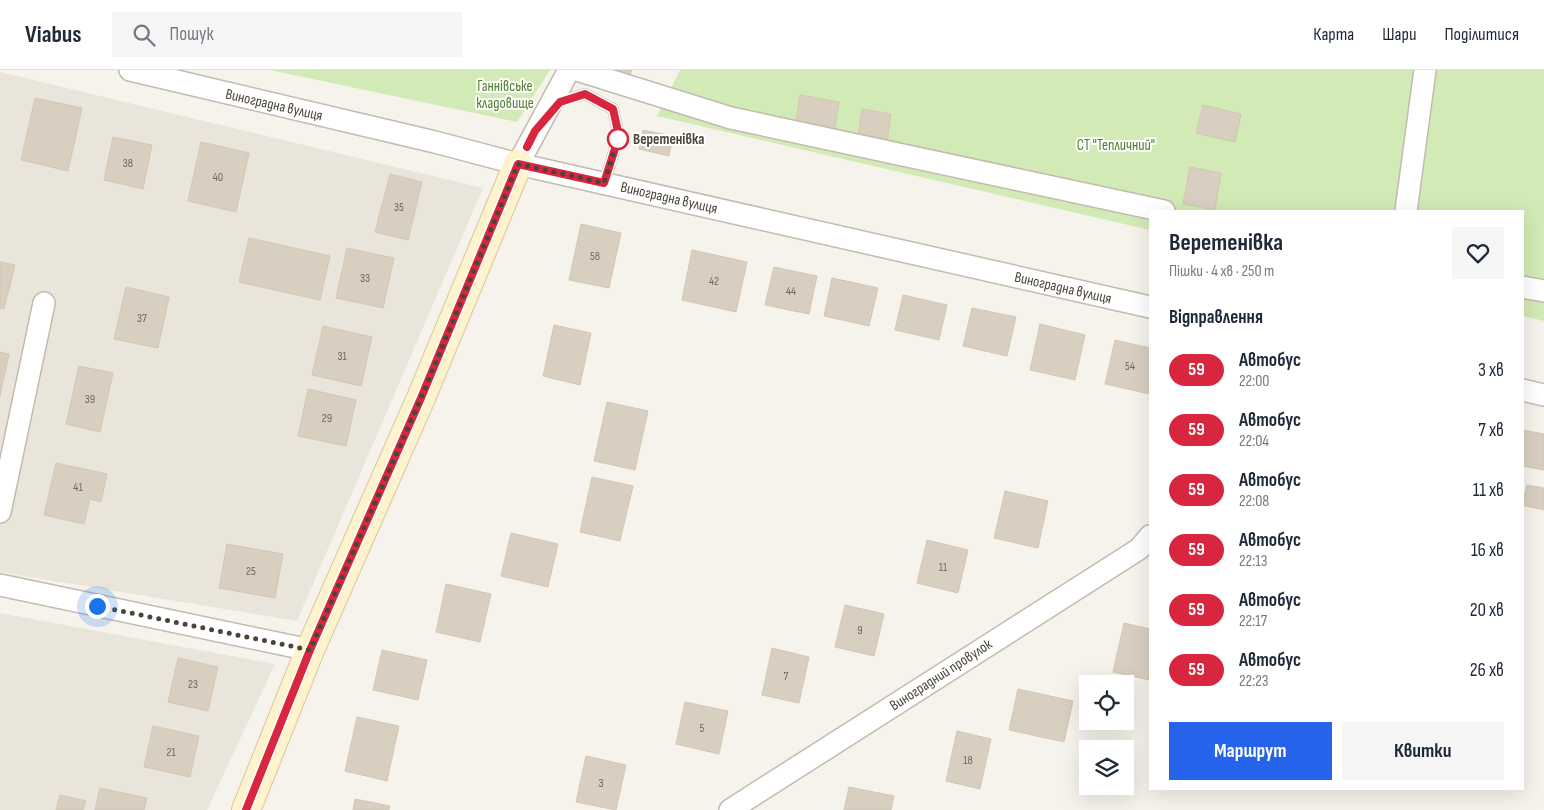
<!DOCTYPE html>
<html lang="uk">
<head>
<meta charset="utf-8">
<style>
  :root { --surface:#fff; --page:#f6f6f7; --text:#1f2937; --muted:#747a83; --line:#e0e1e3; --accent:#2563eb }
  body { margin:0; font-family:"Sofia Sans Condensed",sans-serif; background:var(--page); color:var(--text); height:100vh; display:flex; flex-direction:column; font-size:19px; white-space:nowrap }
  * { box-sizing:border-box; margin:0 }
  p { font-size:16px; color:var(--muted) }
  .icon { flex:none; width:28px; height:28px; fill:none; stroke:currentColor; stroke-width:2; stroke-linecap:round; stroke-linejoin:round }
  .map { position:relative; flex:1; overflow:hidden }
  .drawer { position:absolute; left:1149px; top:140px; width:375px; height:580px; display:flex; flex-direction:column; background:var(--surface); border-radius:0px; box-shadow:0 5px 20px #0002 }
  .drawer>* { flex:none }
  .badge { padding:0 10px; border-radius:16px; font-size:18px; line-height:32px }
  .buttons { position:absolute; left:1079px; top:605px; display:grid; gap:10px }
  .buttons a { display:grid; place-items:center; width:55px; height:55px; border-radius:0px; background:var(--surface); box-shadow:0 5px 20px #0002; font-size:25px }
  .you { position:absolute; width:25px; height:25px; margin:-12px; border:4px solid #fff; border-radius:50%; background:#1a73e8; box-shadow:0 0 0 8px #1a73e833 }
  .map>.badge { position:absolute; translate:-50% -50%; box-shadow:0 0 0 2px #fff }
  h2 { padding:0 20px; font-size:19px; line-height:45px }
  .round { display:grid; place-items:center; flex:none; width:52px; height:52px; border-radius:0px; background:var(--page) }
  .summary { display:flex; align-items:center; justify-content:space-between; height:85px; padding:0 20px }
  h1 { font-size:24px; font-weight:700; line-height:38px }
  .button { display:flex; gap:10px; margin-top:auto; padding:10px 20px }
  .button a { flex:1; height:58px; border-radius:0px; background:var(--accent); color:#fff; font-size:20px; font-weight:700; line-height:58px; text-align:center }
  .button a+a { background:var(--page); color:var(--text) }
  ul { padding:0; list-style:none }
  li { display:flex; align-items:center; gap:15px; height:60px; padding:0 20px }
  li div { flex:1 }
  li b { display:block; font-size:19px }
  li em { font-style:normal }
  li .badge { min-width:55px; font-weight:700; text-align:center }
  header { display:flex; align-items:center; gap:30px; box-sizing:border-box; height:70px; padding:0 25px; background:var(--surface); border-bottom:1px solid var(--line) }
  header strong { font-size:24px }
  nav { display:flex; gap:28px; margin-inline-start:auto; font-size:18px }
  .search { width:350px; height:45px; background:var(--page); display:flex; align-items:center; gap:12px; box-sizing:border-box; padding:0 18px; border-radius:0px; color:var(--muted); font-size:19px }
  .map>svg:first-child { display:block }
  .residential { fill:#eae5da }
  .green { fill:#d2eab5 }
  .building { fill:#d8cfc1; stroke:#d3c7b4 }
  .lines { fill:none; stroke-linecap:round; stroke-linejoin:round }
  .lane-casing { stroke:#c2bbae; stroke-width:12 }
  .street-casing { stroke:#c2bbae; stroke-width:24 }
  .secondary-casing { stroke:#d6c79b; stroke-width:30 }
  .lane { stroke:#fff; stroke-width:10 }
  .street { stroke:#fff; stroke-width:21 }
  .secondary { stroke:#fff3cd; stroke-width:28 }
  .line-casing { stroke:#fff; stroke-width:11 }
  .line { stroke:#d7263d; stroke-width:8 }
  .walk { stroke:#4b4439; stroke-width:5; stroke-dasharray:0 9 }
  .stop-dot { fill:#fff; stroke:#d7263d; stroke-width:2.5 }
  .labels { text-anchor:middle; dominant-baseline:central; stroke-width:4; stroke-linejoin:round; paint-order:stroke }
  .number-label { font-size:12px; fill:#6e675b }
  .park-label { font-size:15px; fill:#4a7f2a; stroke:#fff }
  .street-label { font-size:15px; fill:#4b4439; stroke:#fff }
  .stop-label { font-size:15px; font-weight:bold; fill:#4b4439; stroke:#fff; text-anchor:start }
</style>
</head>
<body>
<header>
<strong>Viabus</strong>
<div class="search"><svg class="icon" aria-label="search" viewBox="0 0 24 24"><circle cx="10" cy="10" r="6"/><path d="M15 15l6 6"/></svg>Пошук</div>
<nav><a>Карта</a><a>Шари</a><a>Поділитися</a></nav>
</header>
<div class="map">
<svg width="1544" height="740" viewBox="0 0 1544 740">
  <rect width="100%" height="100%" fill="#f6f3ec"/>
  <!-- residential -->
  <path class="residential" d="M0,2L483,118L297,551L0,502Z
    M0,543L275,594L207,740H0Z"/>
  <!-- green -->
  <path class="green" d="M270,0H550L517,52Z
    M680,0H1544V251L1523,246L1522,141H1150V160L657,46Z"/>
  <!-- building -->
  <path class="building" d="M616,0H632L629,6Z
    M800,25L839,32L835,57L796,51Z
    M35,28L82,38L68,101L21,90Z
    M1203,35L1241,44L1235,72L1196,63Z
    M862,39L891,44L887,72L858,67Z
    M643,60L673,66L669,86L639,79Z
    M113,67L152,75L143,119L104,110Z
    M201,72L249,83L236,142L188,131Z
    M1190,97L1221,103L1215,140L1183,134Z
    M390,104L422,112L408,170L375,162Z
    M581,154L621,163L609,218L569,210Z
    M249,168L330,186L320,230L239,212Z
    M347,178L394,188L383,238L336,228Z
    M692,180L747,192L736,242L682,230Z
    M0,192L15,195L4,239L0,238Z
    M774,197L817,206L809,244L765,235Z
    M832,208L878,218L869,256L824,246Z
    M126,217L169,227L158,278L114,269Z
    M903,225L947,235L939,270L895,260Z
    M972,238L1016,247L1007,286L963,276Z
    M1040,254L1085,265L1075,310L1030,300Z
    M554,255L591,263L580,315L543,306Z
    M323,256L372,267L361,316L312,305Z
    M1115,270L1150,278V324L1105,314Z
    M0,282L9,284L0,326Z
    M79,296L113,303L100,362L66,354Z
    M308,319L356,330L346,376L298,366Z
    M607,332L648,341L635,400L594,391Z
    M1522,360L1544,364V400L1522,396Z
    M56,393L107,404L101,432L90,429L84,454L44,445Z
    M592,407L633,416L620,471L580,462Z
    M1527,415L1544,418V440L1522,435Z
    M1005,421L1048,431L1038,478L994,468Z
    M511,463L558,474L548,517L501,506Z
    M927,470L968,480L958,523L917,513Z
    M227,474L283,484L275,528L219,518Z
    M446,514L491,524L480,572L436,562Z
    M845,535L884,544L874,586L835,577Z
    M1124,553L1150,559V610L1113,602Z
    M772,578L809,587L799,633L762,625Z
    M382,580L427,590L418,630L373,620Z
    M178,588L218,597L208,641L168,632Z
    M1018,619L1073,631L1064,672L1009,660Z
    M685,632L728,641L719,684L676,674Z
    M357,647L399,656L387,711L345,701Z
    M153,656L199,666L190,707L144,697Z
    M957,661L991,669L980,719L946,711Z
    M586,686L626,695L616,740L576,732Z
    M849,717L894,726L891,740H844Z
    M100,718L147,728L144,740H95Z
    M60,725L86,731L83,740H56Z
    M355,729L390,736L389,740H353Z"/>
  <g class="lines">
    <!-- lane casing -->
    <g class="lane-casing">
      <path id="lane" d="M555,38L560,31L585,24L613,39L619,66L604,113"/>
    </g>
    <!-- street casing -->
    <g class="street-casing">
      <path id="street" d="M130,0L435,72L518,94L1150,237
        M577,0L731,48L1164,141
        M518,94L569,0
        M1406,141L1425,0
        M1522,217L1544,221
        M1522,320L1544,325
        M0,442L44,233
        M0,515L310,580
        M730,740L1139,479L1150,466"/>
    </g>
    <!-- secondary casing -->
    <g class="secondary-casing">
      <path id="secondary" d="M246,740L310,580L421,328L518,94"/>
    </g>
    <!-- lane -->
    <use href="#lane" class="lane"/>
    <!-- street -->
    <use href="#street" class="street"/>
    <!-- secondary -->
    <use href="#secondary" class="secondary"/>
  </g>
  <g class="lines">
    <!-- line casing -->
    <g class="line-casing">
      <path id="line" d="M246,740L310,580L421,328L518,94L604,113L619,66L613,39L585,24L560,32L535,61L527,77"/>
    </g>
    <!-- line -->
    <use href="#line" class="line"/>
    <!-- walk -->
    <path class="walk" d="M97,536L310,580L421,328L518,94L604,113L619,66L618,69"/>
  </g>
  <!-- markers -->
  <circle class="stop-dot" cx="618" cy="69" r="10"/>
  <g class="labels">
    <!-- number labels -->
    <g class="number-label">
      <text x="128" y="93">38</text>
      <text x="218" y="107">40</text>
      <text x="399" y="137">35</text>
      <text x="595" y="186">58</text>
      <text x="365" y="208">33</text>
      <text x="714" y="211">42</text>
      <text x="791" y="221">44</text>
      <text x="142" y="248">37</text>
      <text x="342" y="286">31</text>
      <text x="1130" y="296">54</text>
      <text x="90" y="329">39</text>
      <text x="327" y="348">29</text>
      <text x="78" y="417">41</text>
      <text x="943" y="497">11</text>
      <text x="251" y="501">25</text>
      <text x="860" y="560">9</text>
      <text x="786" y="606">7</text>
      <text x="193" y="614">23</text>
      <text x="702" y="658">5</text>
      <text x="171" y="682">21</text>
      <text x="968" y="690">18</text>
      <text x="601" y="713">3</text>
    </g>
    <!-- park labels -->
    <g class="park-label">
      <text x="505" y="16">Ганнівське<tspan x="505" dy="17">кладовище</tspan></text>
      <text x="1116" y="75">СТ "Тепличний"</text>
    </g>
    <!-- street labels -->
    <g class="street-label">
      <text transform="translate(274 35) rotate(13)">Виноградна вулиця</text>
      <text transform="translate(669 128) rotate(13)">Виноградна вулиця</text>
      <text transform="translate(1063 218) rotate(13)">Виноградна вулиця</text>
      <text transform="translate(941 605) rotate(-33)">Виноградний провулок</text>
    </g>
    <!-- stop labels -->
    <g class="stop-label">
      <text x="633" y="69">Веретенівка</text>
    </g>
  </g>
</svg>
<div class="buttons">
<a><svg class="icon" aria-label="locate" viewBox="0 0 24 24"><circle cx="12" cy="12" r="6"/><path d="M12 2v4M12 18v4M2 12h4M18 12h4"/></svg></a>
<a><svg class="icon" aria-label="layers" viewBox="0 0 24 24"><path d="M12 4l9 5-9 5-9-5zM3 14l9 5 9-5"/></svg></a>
</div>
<div class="you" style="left:97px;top:536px"></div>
<section class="drawer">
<div class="summary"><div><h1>Веретенівка</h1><p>Пішки · 4 хв · 250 m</p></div><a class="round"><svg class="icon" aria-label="heart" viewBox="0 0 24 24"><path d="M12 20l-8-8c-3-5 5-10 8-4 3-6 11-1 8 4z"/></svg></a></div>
<h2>Відправлення</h2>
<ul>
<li><span class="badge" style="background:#d7263d;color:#fff">59</span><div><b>Автобус</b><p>22:00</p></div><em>3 хв</em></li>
<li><span class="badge" style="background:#d7263d;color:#fff">59</span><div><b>Автобус</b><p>22:04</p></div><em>7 хв</em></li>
<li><span class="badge" style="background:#d7263d;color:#fff">59</span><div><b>Автобус</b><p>22:08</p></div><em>11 хв</em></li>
<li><span class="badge" style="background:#d7263d;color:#fff">59</span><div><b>Автобус</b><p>22:13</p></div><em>16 хв</em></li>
<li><span class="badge" style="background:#d7263d;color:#fff">59</span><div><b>Автобус</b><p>22:17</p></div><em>20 хв</em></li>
<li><span class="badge" style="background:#d7263d;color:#fff">59</span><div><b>Автобус</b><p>22:23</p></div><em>26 хв</em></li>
</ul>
<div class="button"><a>Маршрут</a><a>Квитки</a></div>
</section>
</div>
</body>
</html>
